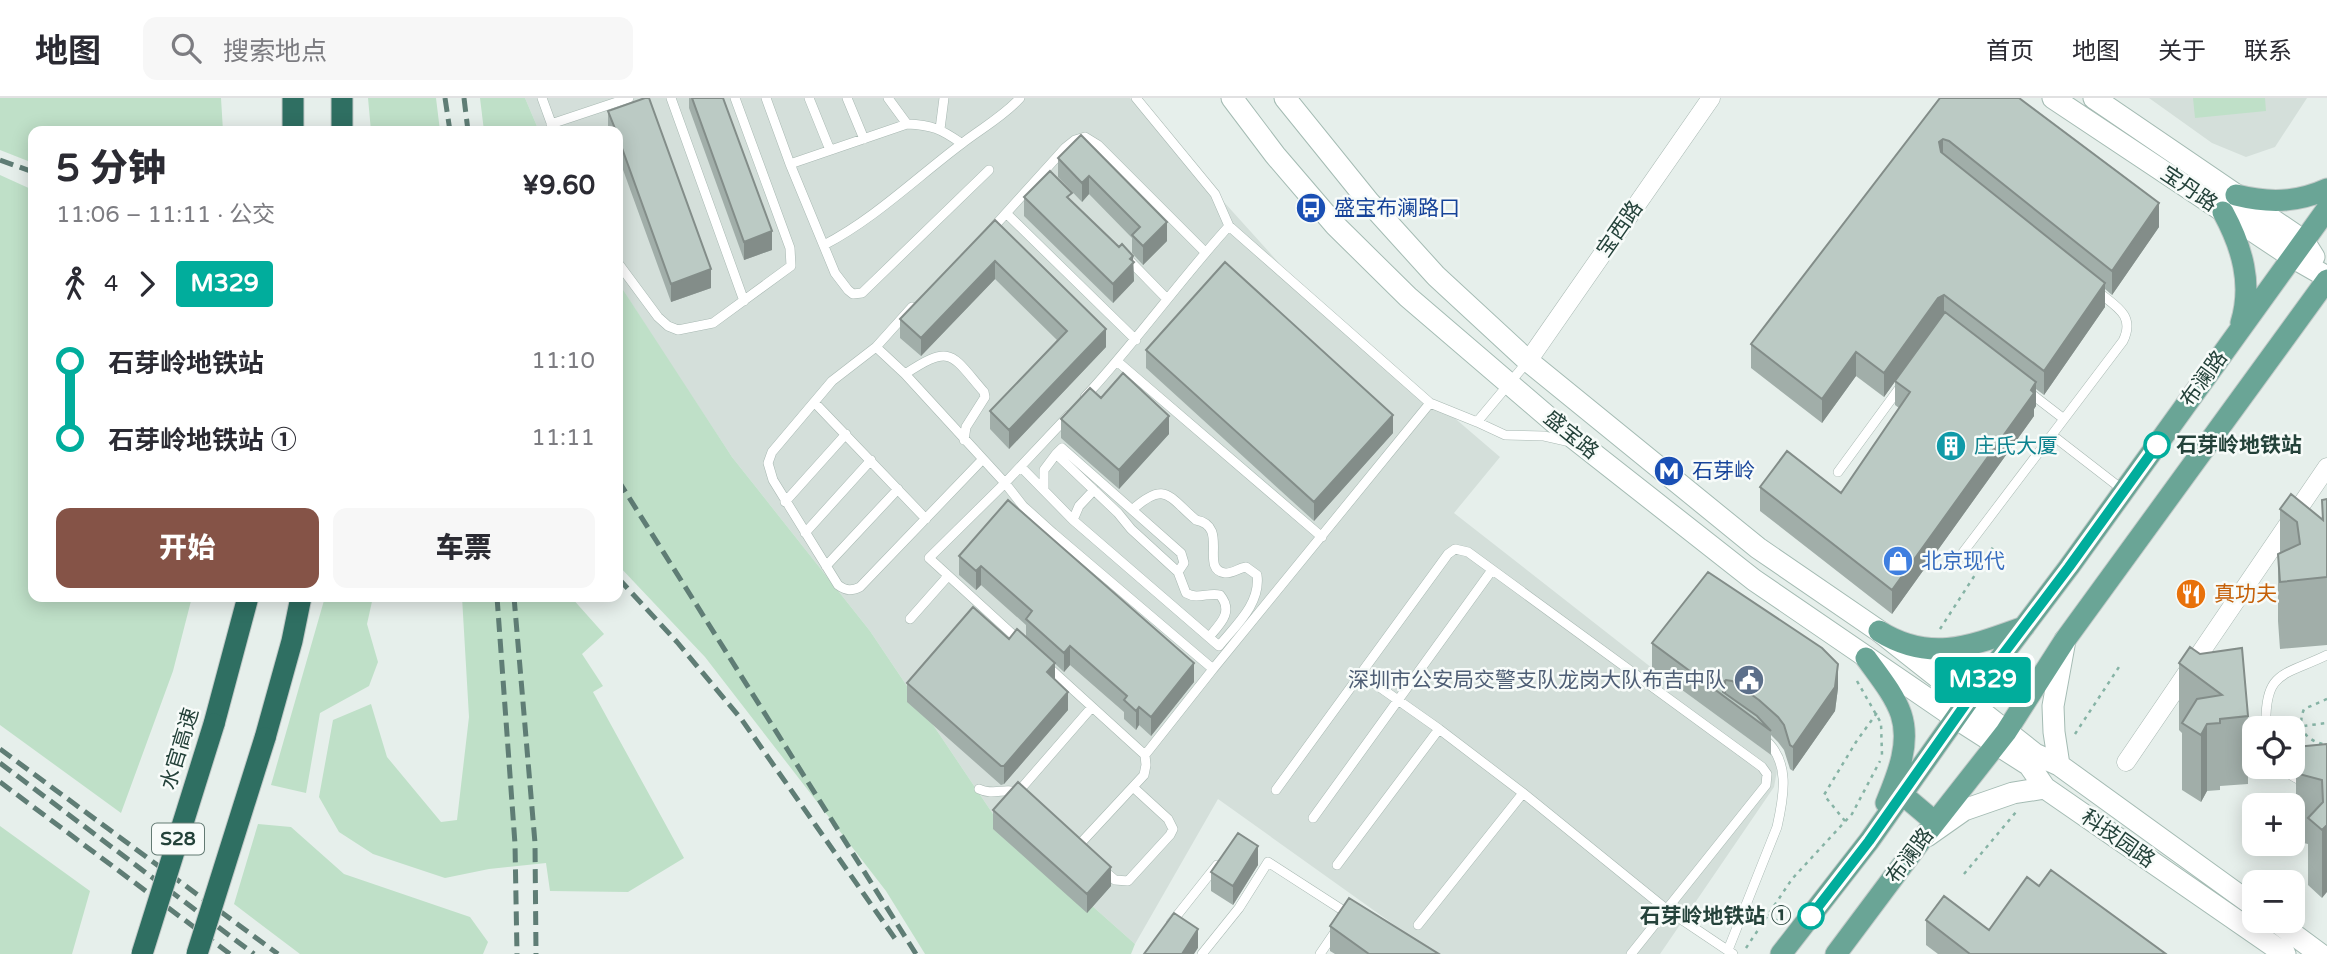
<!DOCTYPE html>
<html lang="zh">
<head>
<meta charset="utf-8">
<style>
  :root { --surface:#fff; --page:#f7f7f7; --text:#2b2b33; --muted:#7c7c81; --line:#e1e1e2; --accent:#855347 }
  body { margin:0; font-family:"Varela Round","Noto Sans SC",sans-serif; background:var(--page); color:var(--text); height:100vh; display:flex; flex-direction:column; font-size:26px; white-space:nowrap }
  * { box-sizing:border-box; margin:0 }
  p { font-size:23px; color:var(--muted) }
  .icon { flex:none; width:38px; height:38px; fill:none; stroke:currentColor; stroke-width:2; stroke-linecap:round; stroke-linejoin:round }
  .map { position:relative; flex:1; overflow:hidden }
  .panel { position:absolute; left:28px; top:28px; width:595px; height:476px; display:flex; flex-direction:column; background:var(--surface); border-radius:14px; box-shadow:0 4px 18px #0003 }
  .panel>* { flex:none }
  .badge { padding:0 14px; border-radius:5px; font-size:24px; line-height:46px }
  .fabs { position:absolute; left:2242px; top:618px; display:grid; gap:14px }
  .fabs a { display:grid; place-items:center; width:63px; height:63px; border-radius:14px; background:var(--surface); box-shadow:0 4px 18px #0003; font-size:35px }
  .map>.badge { position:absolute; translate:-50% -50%; box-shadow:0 0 0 4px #fff }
  .legs { display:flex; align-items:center; gap:10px; height:77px; padding:0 28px; font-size:23px }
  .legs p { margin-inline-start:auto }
  .headline { display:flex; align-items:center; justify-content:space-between; height:119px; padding:0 28px }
  h1 { font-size:38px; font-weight:800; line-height:52px }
  .button { display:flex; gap:14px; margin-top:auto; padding:14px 28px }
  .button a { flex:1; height:80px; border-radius:14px; background:var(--accent); color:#fff; font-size:28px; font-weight:800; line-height:80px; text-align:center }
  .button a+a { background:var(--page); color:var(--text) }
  ul { padding:0 28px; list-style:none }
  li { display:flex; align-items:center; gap:24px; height:77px; font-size:26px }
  li i { display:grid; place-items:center; width:10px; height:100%; margin:0 9px; background:currentColor }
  li i::after { content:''; width:18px; height:18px; margin:-9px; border:5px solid; border-radius:50%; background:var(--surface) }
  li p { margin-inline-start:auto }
  li:first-child i { background:linear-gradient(#0000 50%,currentColor 0) }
  li:last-child i { background:linear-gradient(currentColor 50%,#0000 0) }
  header { display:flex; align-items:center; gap:42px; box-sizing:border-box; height:98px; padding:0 35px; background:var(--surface); border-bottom:2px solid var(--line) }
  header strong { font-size:33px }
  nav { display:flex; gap:38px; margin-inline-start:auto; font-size:24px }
  .search { width:490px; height:63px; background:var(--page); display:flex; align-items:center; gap:18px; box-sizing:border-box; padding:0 24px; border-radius:14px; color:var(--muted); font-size:26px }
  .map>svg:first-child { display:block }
  .built { fill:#d4dfda }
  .green { fill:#bfe0c8 }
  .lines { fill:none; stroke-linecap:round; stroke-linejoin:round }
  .lane-casing { stroke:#a8b8b2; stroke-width:10 }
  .street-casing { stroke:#a8b8b2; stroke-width:19 }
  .secondary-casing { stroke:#a4bbb3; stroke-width:23 }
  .primary-casing { stroke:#c2cac8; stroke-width:23 }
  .highway-casing { stroke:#c2cac8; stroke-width:23 }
  .path { stroke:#86b3a5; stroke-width:2.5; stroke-dasharray:3.5 5; stroke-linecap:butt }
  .lane { stroke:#fff; stroke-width:9 }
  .street { stroke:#fff; stroke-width:18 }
  .secondary { stroke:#fff; stroke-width:21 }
  .primary { stroke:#6aa596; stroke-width:21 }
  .highway { stroke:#2f6f62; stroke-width:21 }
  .rail { stroke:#5f7d75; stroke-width:5; stroke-dasharray:14 7; stroke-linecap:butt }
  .highway-bridge-casing { stroke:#c2cac8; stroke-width:23; stroke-linecap:butt }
  .highway-bridge { stroke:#2f6f62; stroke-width:21 }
  .wall { fill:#a1aea9 }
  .shaded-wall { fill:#838d89 }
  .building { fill:#bbcac4; stroke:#838d89; stroke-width:2 }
  .line-1-casing { stroke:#fff; stroke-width:16 }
  .line-1 { stroke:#01ad9c; stroke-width:10 }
  .stop-1-dot { fill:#fff; stroke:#01ad9c; stroke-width:3.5 }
  .labels { text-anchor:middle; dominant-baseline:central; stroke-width:5; stroke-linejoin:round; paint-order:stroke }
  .shield { fill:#f7fbf9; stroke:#637a73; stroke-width:2 }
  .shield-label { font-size:19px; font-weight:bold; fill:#24423a }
  .street-label { font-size:21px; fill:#24423a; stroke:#f7fbf9 }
  .transit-label { font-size:21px; fill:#164399; stroke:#f7fbf9; text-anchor:start }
  .stop-label { font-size:21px; font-weight:bold; fill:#24423a; stroke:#f7fbf9; text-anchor:start }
  .culture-label { font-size:21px; fill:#0d838f; stroke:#f7fbf9; text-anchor:start }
  .shop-label { font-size:21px; fill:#366cbe; stroke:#f7fbf9; text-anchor:start }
  .food-label { font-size:21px; fill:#c56008; stroke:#f7fbf9; text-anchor:start }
  .service-label { font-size:21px; fill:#4e5e75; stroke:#f7fbf9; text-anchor:end }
</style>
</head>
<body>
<header>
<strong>地图</strong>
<div class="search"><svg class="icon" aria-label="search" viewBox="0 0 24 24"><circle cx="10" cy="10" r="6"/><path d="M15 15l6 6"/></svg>搜索地点</div>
<nav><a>首页</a><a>地图</a><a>关于</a><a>联系</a></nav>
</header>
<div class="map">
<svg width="2327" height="856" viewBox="0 0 2327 856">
  <rect width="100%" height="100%" fill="#e6efeb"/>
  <!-- built -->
  <path class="built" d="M525,0H1130L1297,185L1500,359L1454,415L1652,570L1774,659L1777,673L1774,689L1660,856H1435L1218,701L1135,846L999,725L870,533L732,359L657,245L618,184V33H539Z
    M2149,0H2307L2275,49L2246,59L2212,45Z"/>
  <!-- green -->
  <path class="green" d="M0,0H221L223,33H33V65L0,52Z
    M368,0H436L440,33H371Z
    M480,0H525L539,33H484Z
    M2193,0H2265L2266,13L2195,20Z
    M0,77L33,92V499H192L173,573L121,715L0,627Z
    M618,184L732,359L870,533L999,725L1135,846L1131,856H925L886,793L705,559L618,467Z
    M325,499H373L367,526L378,564L369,588L320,615L306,695L271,687Z
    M462,499H571L604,536L582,556L603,588L593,594L684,760L628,794L550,793L546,765L489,771L445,780L373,756L339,734L319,699L333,622L371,606L387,659L441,724L457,722L469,619Z
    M258,726L291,729L344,776L470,819L488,844L483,856H300L234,806Z
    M0,728L90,793L72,856H0Z"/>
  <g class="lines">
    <!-- lane casing -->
    <g class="lane-casing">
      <path id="lane" d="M542,0L554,33
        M671,0L744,203
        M766,0L790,66
        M809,0L830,52
        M847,0L864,41
        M888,0L907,26
        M1136,0L1215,96L1229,128L1430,305L1477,324L1528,263
        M551,26L629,0
        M940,31L944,0
        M961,45C941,31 932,27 907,26L790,66L835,175L848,192L853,196L862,195L989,72
        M1007,116L1136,242
        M990,133L1065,50L1075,42L1085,39L1098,47L1205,154
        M824,147C874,121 915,81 960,47C980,31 1003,19 1020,0
        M1126,159L1167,201
        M618,165L658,219L668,228L678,232L713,225L791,168L790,150L735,0
        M912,209L876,249L905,276L1005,385L929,460L1021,544
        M876,249L832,283L772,354L768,365L773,382L838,487C846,493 852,493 860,489L982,362
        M1118,264L1322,439
        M905,276C952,245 951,256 984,294L985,299L966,329L964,342
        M2029,294L2064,321
        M1085,299C1136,244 1179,183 1229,128
        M814,304L926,421
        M1069,317L1005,385L1023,408L1053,435L1213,571L1430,305
        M1477,324L1505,337L1544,338L1566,343
        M2052,337L2123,392
        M1056,356L1062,350L1181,455L1184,465L1178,474
        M1021,369L1073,422L1219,548C1235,528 1261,506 1257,477L1246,469C1239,470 1232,476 1225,475C1199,472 1230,428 1196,422C1168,398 1165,382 1132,412
        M1838,374L1901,288
        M1044,392V372L1056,356L1118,415L1131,431L1178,474L1186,495C1198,502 1208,494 1220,497C1234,514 1220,526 1209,539
        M785,404L846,336
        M1073,422L1079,408L1094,392
        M805,435L871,362
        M1958,461L2123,243C2136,217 2115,208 2097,193
        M826,468L898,391
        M910,521L948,478
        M1046,567L1145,657L1213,571
        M1361,576L1439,631L1523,695L1666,811L1733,856
        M2266,630C2264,572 2284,578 2327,557
        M2281,668C2293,682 2309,687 2327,687
        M979,691C995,699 1008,687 1021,697
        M1276,692L1448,456L1455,451L1468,454L1762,669L1767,676L1766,687L1631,856
        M1018,694L1092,609
        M1313,720L1492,472
        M1075,746L1078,748L1144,677L1146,667L1145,657
        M1337,767L1439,631
        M1102,771L1115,782L1128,783L1170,737L1173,731L1168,721L1133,689
        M1171,825L1217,767
        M1418,827L1523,695
        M1728,852L1777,729C1784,698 1791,662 1763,640
        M1202,856L1239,810L1268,764L1347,815
        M1320,856L1337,831"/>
    </g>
    <!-- street casing -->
    <g class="street-casing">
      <path id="street" d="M1528,263L1711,0
        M2126,664L2327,369"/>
    </g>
    <!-- secondary casing -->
    <g class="secondary-casing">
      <path id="secondary" d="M1232,0L1275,57L1335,127L1408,199L1562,331L1754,482L1957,621L2029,667L2045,690L2285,856
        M1285,0L1369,104L1436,178L1528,263L1758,450L1879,533L2035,656L2059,667L2254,808
        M2053,0L2292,159L2327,179
        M2094,0L2304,143L2314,159
        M2059,667L2054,634L2053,608L2065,542
        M1927,738L1964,712L2013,695L2045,690
        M2274,822L2320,856"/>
    </g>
    <!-- primary casing -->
    <g class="primary-casing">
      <path id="primary" d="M2236,97C2268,105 2296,105 2327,91
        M2223,114C2242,149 2253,186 2241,225
        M1879,533C1930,565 1971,548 2024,529
        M1866,560C1878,577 1894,596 1901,616C1911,646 1897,678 1886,705
        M1903,697L1935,724
        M1781,856L1869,743L1967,604L2069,469L2327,111
        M1836,856L1922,741L2006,634L2065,542L2327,182"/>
    </g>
    <!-- highway casing -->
    <g class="highway-casing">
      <path id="highway" d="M293,0V33
        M342,0V33
        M214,626L248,499
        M265,640L292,543L301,499"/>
    </g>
    <!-- path -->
    <path class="path" d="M1940,531L1995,446
      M1857,583L1881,625L1882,657
      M2327,601L2304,611C2296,631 2306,643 2327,647
      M2287,630L2327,625
      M2075,636L2119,569
      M1845,723L1824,697L1856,644L1879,612
      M1964,776L2016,714
      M1769,816L1780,825
      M1746,850L1792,781L1852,716L1880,663"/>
    <!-- lane -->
    <use href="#lane" class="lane"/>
    <!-- street -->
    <use href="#street" class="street"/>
    <!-- secondary -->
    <use href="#secondary" class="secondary"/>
    <!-- primary -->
    <use href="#primary" class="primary"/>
    <!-- highway -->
    <use href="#highway" class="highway"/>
    <!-- rail -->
    <path class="rail" d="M445,0L450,33
      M464,0L468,33
      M0,62L33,74
      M618,382L916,856
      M618,480L677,544L742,622L896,842
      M497,499L515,746L517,856
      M514,499L535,745L536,856
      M0,651L278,856
      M0,665L254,856
      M0,684L230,856"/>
    <!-- highway-bridge casing -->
    <g class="highway-bridge-casing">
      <path id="highway-bridge" d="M142,856L214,626
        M197,856L265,640"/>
    </g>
    <!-- highway-bridge -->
    <use href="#highway-bridge" class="highway-bridge"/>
  </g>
  <!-- wall -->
  <path class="wall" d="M689,0H723L772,152L744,162L689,10Z
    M1940,0L2159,129L2112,197L2105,191V209L2044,297L2036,291V308L2034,311V318L1892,516L1760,413V389L1841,395L1899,310L1895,307V283L1884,299L1856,278L1822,325L1751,270V246Z
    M608,13L711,190L671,204L618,58V33H609L608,32Z
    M1081,37L1167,143L1143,167L1132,155V140L1089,96L1082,104L1058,79V60Z
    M1024,99L1072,104L1133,163L1134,183L1113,205L1024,118Z
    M995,122L1106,249L1009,351L990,331V313L1057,242L995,181L921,258L900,240V221Z
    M1146,252L1393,335L1314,423L1146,270Z
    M1101,300L1169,336L1119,391L1061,340V321Z
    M2327,401V547L2280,551L2278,523V456L2280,455V411L2322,420V402Z
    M1008,402L1194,584L1151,638L1139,627L1136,632L1124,621V614L1070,567L1064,574L1026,539V527L981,487L976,492L959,477V458Z
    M1652,545L1838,590L1835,613L1793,673L1790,671L1784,652L1778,644L1771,637V657L1652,570Z
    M2200,556L2248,618V686L2220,688V692L2207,693L2201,704L2182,692V635L2179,632V565Z
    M1055,581L1068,612L1004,686L1001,687L907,604V585Z
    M2327,646L2322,800L2308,787V746L2299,744L2296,716V649Z
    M993,712L1111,788L1087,815L993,731Z
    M1258,767L1233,807L1211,793V774Z
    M2039,788L2166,856H1938L1926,847V822L1989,832Z
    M1330,828L1439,856H1335L1330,853Z"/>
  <!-- shaded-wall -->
  <path class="shaded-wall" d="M1943,41V65L1939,44Z
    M1089,78V96L1082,104V85Z
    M2159,105V129L2112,197V173Z
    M1167,124V143L1143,167V148Z
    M772,133V152L744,162V144Z
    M1133,158L1134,183L1113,205V186Z
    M995,163V181L921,258V240Z
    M711,171V190L671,204V186Z
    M2105,185V209L2044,297V273Z
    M1944,197V221L1938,224L1884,299V275L1938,200Z
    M1106,231V249L1009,351V332Z
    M1856,254V278L1822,325V301Z
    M2036,284V308L2034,311V318L1892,516V492Z
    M1393,317V335L1314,423V404Z
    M1169,318V336L1119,391V372Z
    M981,468V487L976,492V473Z
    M1070,548V567L1064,574V555Z
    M1055,565V584L1047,574Z
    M1194,565V584L1151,638V619Z
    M1838,566V590L1835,613L1793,673V649Z
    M1726,582V600L1722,597V585Z
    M1068,594V612L1004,686V668Z
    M1139,609V627L1136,632V613Z
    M2207,626V693L2201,704V637Z
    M2327,727V794L2322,800V732Z
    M1258,748V767L1233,807V788Z
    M1111,769V788L1087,815V796Z
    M1198,831V850L1194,856H1182Z"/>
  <!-- building -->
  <path class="building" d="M645,0H649L711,171L671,186L618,39V33H616L608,13Z
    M692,0H723L772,133L744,144Z
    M1940,0H2019L2159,105L2112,173L1949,43L1943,41L1939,44L1941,54L2105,185L2044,273L1944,197L1938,200L1884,275L1856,254L1822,301L1751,246Z
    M1081,37L1167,124L1143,148L1132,137L1140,129L1089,78L1082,85L1058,60Z
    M1050,73L1072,95L1067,99L1119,149L1122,146L1133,158L1130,161L1134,164L1113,186L1024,99Z
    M995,122L1106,231L1009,332L990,313L1067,233L995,163L921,240L900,221Z
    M1225,164L1393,317L1314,404L1146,252Z
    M1945,214L2036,284L2031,292L2034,295L1892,492L1760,389L1787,353L1841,395L1910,294L1895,283Z
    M1123,275L1169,318L1119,372L1061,321L1090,290L1101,300Z
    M2291,396L2323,422L2322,402L2327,401V479L2280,484L2278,456L2300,446L2297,424L2280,411Z
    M1008,402L1194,565L1151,619L1139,609L1136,613L1124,602L1127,598L1070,548L1064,555L1026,521L1032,513L981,468L976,473L959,458Z
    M1708,474L1822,550L1838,566L1835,589L1793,649L1790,647L1784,627L1778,619L1759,602L1732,583L1726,582L1722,585L1723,594L1757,618L1771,633L1652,545Z
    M973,509L1009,541L1017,531L1055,565L1047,574L1068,594L1004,668H1001L907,585Z
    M2190,549L2200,556L2242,550L2248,618L2220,621V625L2207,626L2201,637L2182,625L2197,601L2222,597L2179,565Z
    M2327,646V727L2322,732L2308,720L2323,704L2322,682L2299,676L2296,649Z
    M1018,684L1111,769L1087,796L993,712Z
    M1238,735L1258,748L1233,788L1211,774Z
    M2051,772L2166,856H1970L1926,822L1944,798L1989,832L2027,779L2039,788Z
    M1349,800L1439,856H1369L1330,828Z
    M1174,815L1198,831L1182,856H1144Z"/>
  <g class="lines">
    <!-- line-1 casing -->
    <g class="line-1-casing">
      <path id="line-1" d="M1811,818L1869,743L1967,604L2069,469L2157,347"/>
    </g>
    <!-- line-1 -->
    <use href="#line-1" class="line-1"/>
  </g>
  <!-- icons -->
  <defs>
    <g id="bus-disc" transform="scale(1.575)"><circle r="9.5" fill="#1a4fb4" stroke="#f7fbf9"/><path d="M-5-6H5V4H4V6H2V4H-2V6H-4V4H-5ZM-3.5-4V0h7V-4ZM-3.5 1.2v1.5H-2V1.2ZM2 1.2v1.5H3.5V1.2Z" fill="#fff"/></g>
    <g id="building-disc" transform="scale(1.575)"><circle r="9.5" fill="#0f9aa8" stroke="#f7fbf9"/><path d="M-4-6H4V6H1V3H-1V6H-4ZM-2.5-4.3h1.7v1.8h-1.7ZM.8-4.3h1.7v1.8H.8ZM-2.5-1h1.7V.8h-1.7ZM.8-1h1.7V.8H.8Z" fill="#fff"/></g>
    <g id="metro-disc" transform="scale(1.575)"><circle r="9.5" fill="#1a4fb4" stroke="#f7fbf9"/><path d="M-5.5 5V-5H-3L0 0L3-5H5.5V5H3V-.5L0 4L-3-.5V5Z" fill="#fff"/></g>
    <g id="shop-disc" transform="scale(1.575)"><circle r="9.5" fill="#3f7fe0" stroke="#f7fbf9"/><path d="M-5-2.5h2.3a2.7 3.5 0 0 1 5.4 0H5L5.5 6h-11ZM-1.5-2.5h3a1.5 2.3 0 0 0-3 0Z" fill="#fff"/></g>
    <g id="restaurant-disc" transform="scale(1.575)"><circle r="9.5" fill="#e8710a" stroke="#f7fbf9"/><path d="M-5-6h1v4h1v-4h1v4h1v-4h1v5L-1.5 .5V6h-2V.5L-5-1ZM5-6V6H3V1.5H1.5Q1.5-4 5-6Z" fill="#fff"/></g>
    <g id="civic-disc" transform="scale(1.575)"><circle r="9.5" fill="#5c6f8a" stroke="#f7fbf9"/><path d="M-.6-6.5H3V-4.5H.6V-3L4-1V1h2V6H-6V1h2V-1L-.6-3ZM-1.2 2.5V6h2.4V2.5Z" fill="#fff"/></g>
  </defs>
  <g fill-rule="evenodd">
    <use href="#bus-disc" x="1311" y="110"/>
    <use href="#building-disc" x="1951" y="348"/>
    <use href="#metro-disc" x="1669" y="373"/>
    <use href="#shop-disc" x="1898" y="463"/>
    <use href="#restaurant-disc" x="2191" y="496"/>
    <use href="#civic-disc" x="1749" y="582"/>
  </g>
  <!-- markers -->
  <g class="stop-1-dot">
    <circle cx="2157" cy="347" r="12"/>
    <circle cx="1811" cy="818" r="12"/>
  </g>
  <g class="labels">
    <!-- shield labels -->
    <rect class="shield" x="152" y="725.5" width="52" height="31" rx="5"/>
    <g class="shield-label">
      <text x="178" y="741">S28</text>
    </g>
    <!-- street labels -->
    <g class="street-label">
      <text transform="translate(2189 91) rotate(34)">宝丹路</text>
      <text transform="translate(1620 131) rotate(-55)">宝西路</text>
      <text transform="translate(2204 281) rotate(-54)">布澜路</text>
      <text transform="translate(1571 337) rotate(39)">盛宝路</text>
      <text transform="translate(180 651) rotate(-73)">水官高速</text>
      <text transform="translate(2118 741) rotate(35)">科技园路</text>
      <text transform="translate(1910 758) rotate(-53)">布澜路</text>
    </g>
    <!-- transit labels -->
    <g class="transit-label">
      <text x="1334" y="110">盛宝布澜路口</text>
      <text x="1692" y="373">石芽岭</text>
    </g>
    <!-- stop labels -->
    <g class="stop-label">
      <text x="2176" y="347">石芽岭地铁站</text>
      <text x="1792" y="818" text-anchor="end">石芽岭地铁站 ①</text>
    </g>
    <!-- culture labels -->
    <g class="culture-label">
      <text x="1974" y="348">庄氏大厦</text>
    </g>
    <!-- shop labels -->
    <g class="shop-label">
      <text x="1921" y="463">北京现代</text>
    </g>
    <!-- food labels -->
    <g class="food-label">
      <text x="2214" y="496">真功夫</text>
    </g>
    <!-- service labels -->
    <g class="service-label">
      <text x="1726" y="582">深圳市公安局交警支队龙岗大队布吉中队</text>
    </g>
  </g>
</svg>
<div class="fabs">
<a><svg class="icon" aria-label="locate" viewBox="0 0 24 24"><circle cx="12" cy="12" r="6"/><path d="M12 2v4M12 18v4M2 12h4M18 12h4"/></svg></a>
<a>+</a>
<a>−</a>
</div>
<b class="badge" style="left:1983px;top:582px;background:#01ad9c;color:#fff">M329</b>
<section class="panel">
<div class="headline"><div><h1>5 分钟</h1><p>11:06 – 11:11 · 公交</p></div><b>¥9.60</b></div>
<div class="legs"><svg class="icon" aria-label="walk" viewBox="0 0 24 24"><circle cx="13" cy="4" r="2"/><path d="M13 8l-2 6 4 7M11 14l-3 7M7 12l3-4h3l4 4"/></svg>4<svg class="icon" aria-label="forward" viewBox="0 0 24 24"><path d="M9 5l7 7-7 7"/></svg><b class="badge" style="background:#01ad9c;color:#fff">M329</b></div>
<ul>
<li><i style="color:#01ad9c"></i><b>石芽岭地铁站</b><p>11:10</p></li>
<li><i style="color:#01ad9c"></i><b>石芽岭地铁站 ①</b><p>11:11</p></li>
</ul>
<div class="button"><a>开始</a><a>车票</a></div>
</section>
</div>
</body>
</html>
